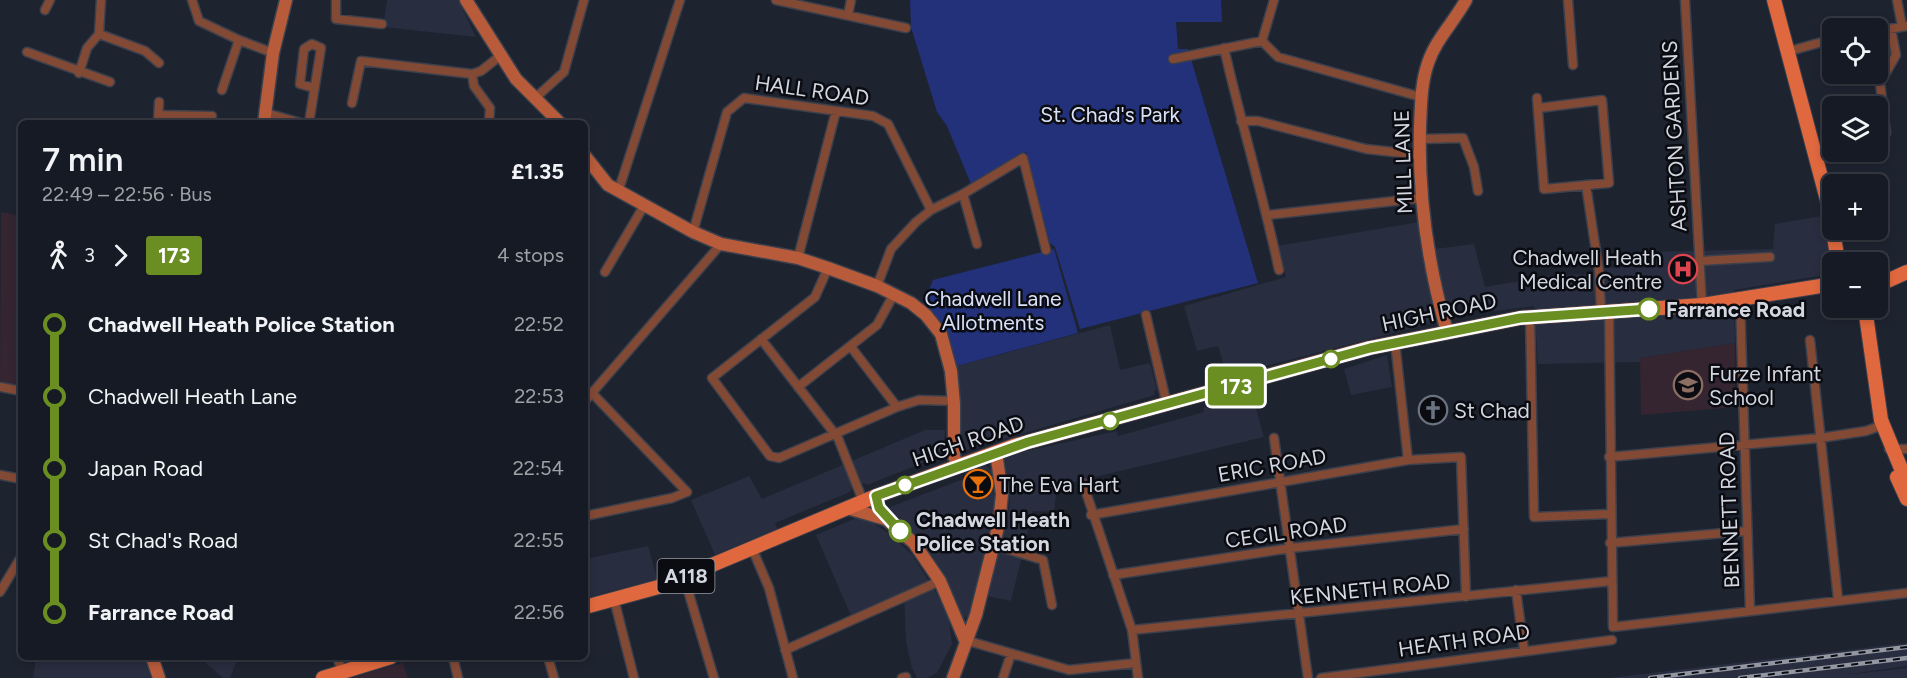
<!DOCTYPE html>
<html lang="en">
<head>
<meta charset="utf-8">
<style>
  :root { --surface:#161a24; --page:#232731; --text:#f1f3f6; --muted:#9ea1a6; --line:#353841 }
  body { margin:0; font-family:Figtree,sans-serif; background:var(--page); color:var(--text); height:100vh; display:flex; flex-direction:column; font-size:22px; white-space:nowrap }
  * { box-sizing:border-box; margin:0 }
  p { font-size:20px; color:var(--muted) }
  .icon { flex:none; width:33px; height:33px; fill:none; stroke:currentColor; stroke-width:2; stroke-linecap:round; stroke-linejoin:round }
  .map { position:relative; flex:1; overflow:hidden }
  .sheet { position:absolute; left:18px; top:120px; width:570px; height:540px; display:flex; flex-direction:column; background:var(--surface); border-radius:9px; box-shadow:0 3px 9px #0003,0 0 0 2px var(--line) }
  .sheet>* { flex:none }
  .badge { padding:0 12px; border-radius:4px; font-size:21px; line-height:39px }
  .fabs { position:absolute; left:1822px; top:18px; display:grid; gap:12px }
  .fabs a { display:grid; place-items:center; width:66px; height:66px; border-radius:9px; background:var(--surface); box-shadow:0 3px 9px #0003,0 0 0 2px var(--line); font-size:30px }
  .map>.badge { position:absolute; translate:-50% -50%; box-shadow:0 0 0 3px #fff }
  .legs { display:flex; align-items:center; gap:9px; height:66px; padding:0 24px; font-size:20px }
  .legs p { margin-inline-start:auto }
  .head { display:flex; align-items:center; justify-content:space-between; height:102px; padding:0 24px }
  h1 { font-size:33px; font-weight:600; line-height:45px }
  ul { padding:0 24px; list-style:none }
  li { display:flex; align-items:center; gap:21px; height:72px; font-size:22px }
  li i { display:grid; place-items:center; width:9px; height:100%; margin:0 8px; background:currentColor }
  li i::after { content:''; width:15px; height:15px; margin:-8px; border:4px solid; border-radius:50%; background:var(--surface) }
  li p { margin-inline-start:auto }
  li:first-child i { background:linear-gradient(#0000 50%,currentColor 0) }
  li:last-child i { background:linear-gradient(currentColor 50%,#0000 0) }
  .map>svg:first-child { display:block }
  .built { fill:#282d3f }
  .education { fill:#342531 }
  .green { fill:#223179 }
  .lines { fill:none; stroke-linecap:round; stroke-linejoin:round }
  .street-casing { stroke:#3b404c; stroke-width:11 }
  .secondary-casing { stroke:#3b404c; stroke-width:15 }
  .primary-casing { stroke:#3b404c; stroke-width:16 }
  .street { stroke:#824935; stroke-width:8 }
  .secondary { stroke:#b75b3b; stroke-width:12 }
  .primary { stroke:#e0683e; stroke-width:14 }
  .rail-casing { stroke:#9397a2; stroke-width:4.5 }
  .rail { stroke:#0a0c12; stroke-width:2; stroke-dasharray:7; stroke-linecap:butt }
  .line-1-casing { stroke:#fff; stroke-width:14 }
  .line-1 { stroke:#6b8e23; stroke-width:9 }
  .stop-1-dot { fill:#fff; stroke:#6b8e23; stroke-width:3 }
  .labels { text-anchor:middle; dominant-baseline:central; stroke-width:5; stroke-linejoin:round; paint-order:stroke }
  .shield { fill:#0a0c12; stroke:#979aa2; stroke-width:1.5 }
  .shield-label { font-size:20px; font-weight:bold; fill:#d4d7e0 }
  .street-label { font-size:21px; fill:#d4d7e0; stroke:#0a0c12 }
  .park-label { font-size:21px; fill:#d9e1f7; stroke:#0a0c12 }
  .poi-label { font-size:21px; fill:#d4d7e0; stroke:#0a0c12; text-anchor:start }
  .stop-label { font-size:21px; font-weight:bold; fill:#d4d7e0; stroke:#0a0c12; text-anchor:start }
</style>
</head>
<body>
<div class="map">
<svg width="1907" height="678" viewBox="0 0 1907 678">
  <rect width="100%" height="100%" fill="#1e2330"/>
  <!-- built -->
  <path class="built" d="M387,0H458L476,37L383,27Z
    M1821,216L1833,265L1831,274L1734,290L1735,343L1641,358L1640,362L1538,364L1534,306L1488,312L1486,298L1447,309L1434,249L1474,244L1485,287L1553,275L1592,274L1605,268L1647,266V252L1773,249L1775,224Z
    M1419,222L1428,286L1436,313L1432,323L1227,376L1218,346L1197,351L1184,306L1286,277L1277,246Z
    M1110,325L1120,370L1150,363L1157,390L1154,391L1155,395L963,451L960,440L961,410L957,366Z
    M1387,355L1392,387L1351,395L1344,369Z
    M1252,394L1264,437L1057,486L1054,512L1033,511L1011,601L988,596L1010,504L1005,458L1008,455L1117,431L1118,436L1204,412L1203,408Z
    M925,430H945L943,455L867,485L864,483L852,487L850,492L775,523L777,529L715,555L691,500L749,476L762,499Z
    M984,464L993,471L995,515L971,613L965,618L960,613L946,578L919,537L885,509L966,478L965,472Z
    M856,518L870,521L891,535L913,556L948,612L952,644L937,673L927,678H917L912,668L906,642L904,594L851,616L816,535Z
    M648,546L657,579L585,598V559Z
    M1907,643V666L1843,675L1907,668V678H1608Z
    M36,657H145L151,678H33Z
    M199,657H238L230,678H223Z"/>
  <!-- education -->
  <path class="education" d="M1,212L21,216V386L0,382Z
    M1735,343V407L1641,415L1640,358Z
    M403,663L408,678H351L401,663Z"/>
  <!-- green -->
  <path class="green" d="M910,0H1221L1222,22H1176L1178,49H1188L1258,283L1080,329L1055,247L1050,243L1026,152L971,184L947,126L937,112L911,27Z
    M1054,249L1078,333L957,366C951,340 943,322 923,304L933,280Z"/>
  <g class="lines">
    <!-- street casing -->
    <g class="street-casing">
      <path id="street" d="M101,0L99,34L145,51L159,63
        M192,0L199,21L239,40L273,53
        M336,0V19L382,24
        M776,0L906,28
        M1568,0L1573,65
        M1685,0L1702,305
        M1897,0L1902,26
        M45,10L50,0
        M848,15L851,0
        M1878,31L1907,26
        M1262,41L1278,57L1421,97
        M1224,48C1241,122 1263,195 1279,270
        M27,52L110,82
        M1786,52L1833,39
        M1173,59L1262,41L1274,0
        M79,73L87,48L99,34
        M222,90L239,40
        M1537,98L1544,189L1609,183L1602,100L1539,108
        M534,99L564,72L584,0
        M352,103L361,61L472,74
        M266,113L301,123
        M159,115L212,116
        M1241,121H1258L1366,149L1420,155
        M158,123L159,102
        M309,123L321,48L312,44L304,49L300,84L314,88
        M489,123L490,108L474,86L472,74L481,71L500,56
        M1886,133L1880,83L1896,55L1891,29
        M1420,139L1463,138L1474,167L1478,191
        M1586,185L1599,271L1601,311
        M619,189L680,0
        M963,194L977,244
        M1267,215L1422,198
        M693,232L727,112L744,98L873,116L888,124L931,210
        M798,258L836,111
        M1700,261L1770,257
        M828,268L815,297L712,378L770,456L779,458L897,407L919,400L954,401
        M605,272L645,204
        M877,286L891,249L916,222L931,210L963,194L1023,158L1046,250
        M1740,300L1750,610
        M1609,311L1613,627L1907,593
        M1146,315L1167,405
        M1530,317L1534,517L1610,514
        M761,339L838,438L863,501
        M1810,340L1838,599
        M1395,342L1408,460
        M851,347L897,407
        M0,387L21,391
        M798,387L877,325L894,294
        M585,401L721,244
        M1274,438L1308,678
        M1889,449H1907
        M1609,457L1820,438L1866,431L1883,425
        M0,475L21,479
        M1083,483L1132,630L1138,678
        M1091,515L1408,460L1461,457L1466,597
        M585,516L672,498L687,492L592,393
        M1610,543L1747,531
        M993,545L1043,560L1052,605
        M752,548L769,588L793,678
        M1113,575L1291,548L1464,529
        M684,577L714,678
        M1516,590L1524,650
        M0,592L21,557
        M614,599L634,678
        M1132,630L1612,581
        M965,640L1069,670L1136,663
        M785,650L940,581
        M337,657L342,671
        M453,657L458,678
        M548,657L554,678
        M902,678L906,677
        M1003,678L1011,654
        M1321,678L1612,640"/>
    </g>
    <!-- secondary casing -->
    <g class="secondary-casing">
      <path id="secondary" d="M466,0L516,79L560,123
        M264,123L273,53L286,0
        M585,156L608,185L693,232L721,244L798,258L828,268L877,286L911,303L926,315L941,334L951,371L954,404V456L957,466
        M1447,332C1428,265 1418,197 1420,127C1421,105 1421,83 1428,63C1436,39 1454,22 1466,0
        M876,496L877,505L886,519L914,543L940,581L965,640
        M847,508L885,519
        M152,657L159,678
        M953,678L976,615L999,523L1002,494L996,452"/>
    </g>
    <!-- primary casing -->
    <g class="primary-casing">
      <path id="primary" d="M1774,0L1830,211L1838,262
        M1878,285L1907,272
        M1865,308L1881,420L1907,483
        M1897,477L1907,499
        M585,607L662,586L876,496L1013,446L1369,348L1520,318L1702,305L1833,284
        M323,678L391,657"/>
    </g>
    <!-- street -->
    <use href="#street" class="street"/>
    <!-- secondary -->
    <use href="#secondary" class="secondary"/>
    <!-- primary -->
    <use href="#primary" class="primary"/>
    <!-- rail casing -->
    <g class="rail-casing">
      <path id="rail" d="M1650,678L1907,647
        M1740,678L1907,658"/>
    </g>
    <!-- rail -->
    <use href="#rail" class="rail"/>
  </g>
  <g class="lines">
    <!-- line-1 casing -->
    <g class="line-1-casing">
      <path id="line-1" d="M900,531L879,508L876,496L1028,442L1370,348L1520,318L1649,309"/>
    </g>
    <!-- line-1 -->
    <use href="#line-1" class="line-1"/>
  </g>
  <!-- icons -->
  <defs>
    <g id="hospital-ring" transform="scale(1.5)"><circle r="9.5" fill="#0a0c12" stroke="#e0444e" stroke-width="1.5"/><path d="M-5-5h3v3.5h4V-5h3V5h-3V1.5h-4V5h-3Z" fill="#e0444e"/></g>
    <g id="school-ring" transform="scale(1.5)"><circle r="9.5" fill="#0a0c12" stroke="#8d6e63" stroke-width="1.5"/><path d="M0-5L7-2L0 1L-7-2ZM-4 1L0 2.5L4 1V4Q0 6-4 4Z" fill="#8d6e63"/></g>
    <g id="church-ring" transform="scale(1.5)"><circle r="9.5" fill="#0a0c12" stroke="#6b7280" stroke-width="1.5"/><path d="M-1.2-6h2.4v3.5h3.3v2.4h-3.3V6h-2.4V-.1h-3.3v-2.4h3.3Z" fill="#6b7280"/></g>
    <g id="bar-ring" transform="scale(1.5)"><circle r="9.5" fill="#0a0c12" stroke="#e8710a" stroke-width="1.5"/><path d="M-6-5H6L.8 .8V4.5H3.5V6h-7V4.5H-.8V.8Z" fill="#e8710a"/></g>
  </defs>
  <g fill-rule="evenodd">
    <use href="#hospital-ring" x="1683" y="269"/>
    <use href="#school-ring" x="1688" y="385"/>
    <use href="#church-ring" x="1433" y="410"/>
    <use href="#bar-ring" x="978" y="484"/>
  </g>
  <!-- markers -->
  <g class="stop-1-dot">
    <circle cx="1649" cy="309" r="10"/>
    <circle cx="1331" cy="359" r="8"/>
    <circle cx="1110" cy="421" r="8"/>
    <circle cx="905" cy="485" r="8"/>
    <circle cx="900" cy="531" r="10"/>
  </g>
  <g class="labels">
    <!-- shield labels -->
    <rect class="shield" x="657.5" y="559" width="57" height="34" rx="4.5"/>
    <g class="shield-label">
      <text x="686" y="576">A118</text>
    </g>
    <!-- street labels -->
    <g class="street-label">
      <text transform="translate(812 90) rotate(8)">HALL ROAD</text>
      <text transform="translate(1674 136) rotate(-93)">ASHTON GARDENS</text>
      <text transform="translate(1403 162) rotate(-92)">MILL LANE</text>
      <text transform="translate(1439 312) rotate(-12)">HIGH ROAD</text>
      <text transform="translate(968 441) rotate(-19)">HIGH ROAD</text>
      <text transform="translate(1272 465) rotate(-10)">ERIC ROAD</text>
      <text transform="translate(1729 510) rotate(-92)">BENNETT ROAD</text>
      <text transform="translate(1286 532) rotate(-8)">CECIL ROAD</text>
      <text transform="translate(1370 589) rotate(-6)">KENNETH ROAD</text>
      <text transform="translate(1464 640) rotate(-8)">HEATH ROAD</text>
    </g>
    <!-- park labels -->
    <g class="park-label">
      <text x="1110" y="114">St. Chad's Park</text>
      <text x="993" y="298">Chadwell Lane<tspan x="993" dy="24">Allotments</tspan></text>
    </g>
    <!-- poi labels -->
    <g class="poi-label">
      <text x="1662" y="257" text-anchor="end">Chadwell Heath<tspan x="1662" dy="24">Medical Centre</tspan></text>
      <text x="1709" y="373">Furze Infant<tspan x="1709" dy="24">School</tspan></text>
      <text x="1454" y="410">St Chad</text>
      <text x="999" y="484">The Eva Hart</text>
    </g>
    <!-- stop labels -->
    <g class="stop-label">
      <text x="1666" y="309">Farrance Road</text>
      <text x="916" y="519">Chadwell Heath<tspan x="916" dy="24">Police Station</tspan></text>
    </g>
  </g>
</svg>
<div class="fabs">
<a><svg class="icon" aria-label="locate" viewBox="0 0 24 24"><circle cx="12" cy="12" r="6"/><path d="M12 2v4M12 18v4M2 12h4M18 12h4"/></svg></a>
<a><svg class="icon" aria-label="layers" viewBox="0 0 24 24"><path d="M12 4l9 5-9 5-9-5zM3 14l9 5 9-5"/></svg></a>
<a>+</a>
<a>−</a>
</div>
<b class="badge" style="left:1236px;top:386px;background:#6b8e23;color:#fff">173</b>
<section class="sheet">
<div class="head"><div><h1>7 min</h1><p>22:49 – 22:56 · Bus</p></div><b>£1.35</b></div>
<div class="legs"><svg class="icon" aria-label="walk" viewBox="0 0 24 24"><circle cx="13" cy="4" r="2"/><path d="M13 8l-2 6 4 7M11 14l-3 7M7 12l3-4h3l4 4"/></svg>3<svg class="icon" aria-label="forward" viewBox="0 0 24 24"><path d="M9 5l7 7-7 7"/></svg><b class="badge" style="background:#6b8e23;color:#fff">173</b><p>4 stops</p></div>
<ul>
<li><i style="color:#6b8e23"></i><b>Chadwell Heath Police Station</b><p>22:52</p></li>
<li><i style="color:#6b8e23"></i><span>Chadwell Heath Lane</span><p>22:53</p></li>
<li><i style="color:#6b8e23"></i><span>Japan Road</span><p>22:54</p></li>
<li><i style="color:#6b8e23"></i><span>St Chad's Road</span><p>22:55</p></li>
<li><i style="color:#6b8e23"></i><b>Farrance Road</b><p>22:56</p></li>
</ul>
</section>
</div>
</body>
</html>
